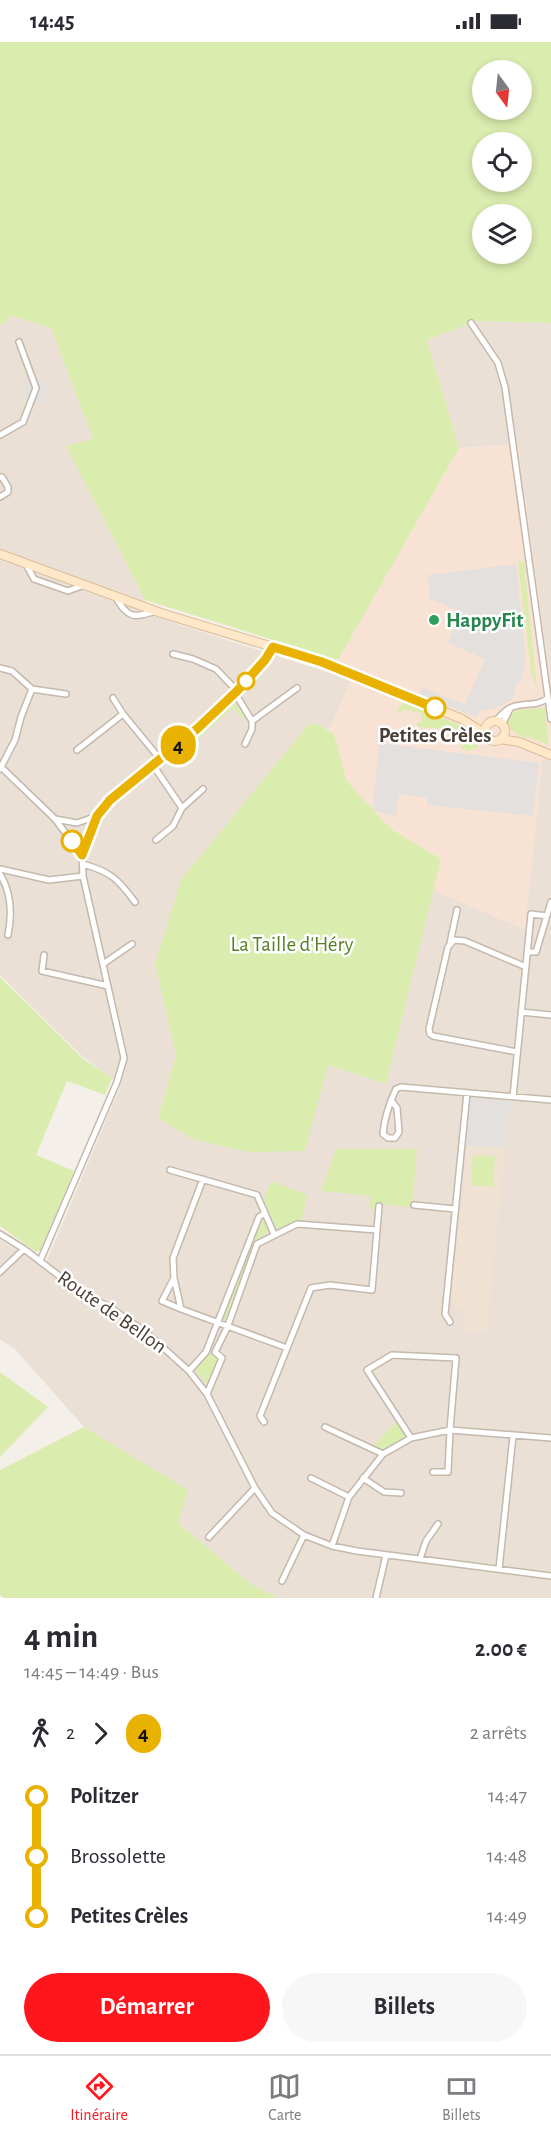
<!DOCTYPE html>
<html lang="fr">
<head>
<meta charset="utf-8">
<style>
  :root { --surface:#fff; --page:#f7f7f7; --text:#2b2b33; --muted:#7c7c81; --line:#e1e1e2; --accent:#ff161c }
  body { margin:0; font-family:"Alegreya Sans",sans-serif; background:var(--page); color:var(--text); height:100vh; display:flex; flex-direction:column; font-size:22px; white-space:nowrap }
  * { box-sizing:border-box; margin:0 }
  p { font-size:20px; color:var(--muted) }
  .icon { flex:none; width:33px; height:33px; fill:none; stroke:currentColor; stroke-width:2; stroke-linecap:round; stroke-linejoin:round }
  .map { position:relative; height:1556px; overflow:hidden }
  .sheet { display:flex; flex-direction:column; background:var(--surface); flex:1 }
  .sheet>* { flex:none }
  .badge { padding:0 12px; border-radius:20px; font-size:21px; line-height:39px }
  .needle { width:39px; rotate:165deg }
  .controls { position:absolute; left:472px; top:18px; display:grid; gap:12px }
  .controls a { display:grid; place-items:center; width:60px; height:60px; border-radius:50%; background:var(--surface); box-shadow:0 3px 9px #0003; font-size:30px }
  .map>.badge { position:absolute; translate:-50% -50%; box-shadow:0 0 0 3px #fff }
  .legs { display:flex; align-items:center; gap:9px; height:66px; padding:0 24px; font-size:20px }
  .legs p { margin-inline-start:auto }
  .overview { display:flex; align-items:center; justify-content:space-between; height:102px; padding:0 24px }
  h1 { font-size:33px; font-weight:600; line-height:45px }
  .cta { display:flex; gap:12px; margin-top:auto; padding:12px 24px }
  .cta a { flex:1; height:69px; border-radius:36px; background:var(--accent); color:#fff; font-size:24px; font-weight:600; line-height:69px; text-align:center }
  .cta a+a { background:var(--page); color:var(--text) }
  ul { padding:0 24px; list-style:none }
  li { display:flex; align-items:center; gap:21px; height:60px; font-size:22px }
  li i { display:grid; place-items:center; width:9px; height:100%; margin:0 8px; background:currentColor }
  li i::after { content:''; width:15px; height:15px; margin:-8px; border:4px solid; border-radius:50%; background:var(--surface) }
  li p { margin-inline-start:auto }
  li:first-child i { background:linear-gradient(#0000 50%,currentColor 0) }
  li:last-child i { background:linear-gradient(currentColor 50%,#0000 0) }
  .status { display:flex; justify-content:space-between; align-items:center; height:42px; padding:0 30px; background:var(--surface); direction:ltr }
  .status svg { height:16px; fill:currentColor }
  .tab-bar { display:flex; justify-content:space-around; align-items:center; height:84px; border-top:2px solid var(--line); background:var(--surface); font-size:16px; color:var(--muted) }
  .tab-bar a { display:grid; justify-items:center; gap:3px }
  .tab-bar .on { color:var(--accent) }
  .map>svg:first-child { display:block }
  .residential { fill:#eae0d6 }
  .commercial { fill:#f8e2d3 }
  .education { fill:#efe2d2 }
  .green { fill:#dbecaf; fill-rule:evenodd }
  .parking { fill:#e3e0dd }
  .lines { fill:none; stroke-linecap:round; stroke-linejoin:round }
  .minor-casing { stroke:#c5b8ad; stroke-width:8 }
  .secondary-casing { stroke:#dbbe97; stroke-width:10 }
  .minor { stroke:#fff; stroke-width:5 }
  .secondary { stroke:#ffe8c9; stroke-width:8 }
  .line-1-casing { stroke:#fff; stroke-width:14 }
  .line-1 { stroke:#eab200; stroke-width:9 }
  .leisure-dot { fill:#2e9e5b; stroke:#fff; stroke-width:2 }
  .stop-1-dot { fill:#fff; stroke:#eab200; stroke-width:3 }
  .labels { text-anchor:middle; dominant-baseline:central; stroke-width:5; stroke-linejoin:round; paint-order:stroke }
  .leisure-label { font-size:21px; font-weight:bold; fill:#27864d; stroke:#fff; text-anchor:start }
  .stop-label { font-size:21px; font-weight:bold; fill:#4a3f36; stroke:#fff }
  .park-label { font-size:21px; fill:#578025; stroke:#fff }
  .street-label { font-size:21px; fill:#4a3f36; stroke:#fff }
</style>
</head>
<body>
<div class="status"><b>14:45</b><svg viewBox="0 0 49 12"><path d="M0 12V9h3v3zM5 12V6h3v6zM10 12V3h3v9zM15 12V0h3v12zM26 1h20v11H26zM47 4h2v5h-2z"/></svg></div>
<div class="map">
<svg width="551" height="1556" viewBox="0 0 551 1556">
  <rect width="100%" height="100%" fill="#f5efe9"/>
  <!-- residential -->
  <path class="residential" d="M12,274L51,286L93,397L67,405L153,574L352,638L329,688L320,683L155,922L176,1013L158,1076L328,1023L386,1042L433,848L525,887L542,718L551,714V1556H278L251,1542L178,1481L187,1448L84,1385L16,1308L0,1297V1198L44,1225L121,1043L84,1016L0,933V284Z
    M476,279L551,281V642L517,403L459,406L427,298Z"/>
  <!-- commercial -->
  <path class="commercial" d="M518,403L551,640V714L542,718L525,887L433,848L441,817L394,789L384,780L347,739L334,692L329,688L351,638L338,618L459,406Z"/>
  <!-- education -->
  <path class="education" d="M467,1104L505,1105L487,1290L462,1289L464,1268L455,1267L450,1256L461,1168Z"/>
  <!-- green -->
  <path class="green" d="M0,0H551V281L476,279L427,298L459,406L338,618L145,558L66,404L93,397L51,286L12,274L0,284ZM483,28H522V68H483ZM483,100H522V140H483ZM483,172H522V212H483Z
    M524,519L537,647L531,630L518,520Z
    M233,659L246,675L244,678L233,666L182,711L181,705Z
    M403,660L471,688L473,700L479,705L467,709L462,706L458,693L446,687L417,685V681L422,680L421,671L406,668L396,671Z
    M545,666L548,703L530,695L524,696L509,687L507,677L517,668Z
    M309,682L320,683L334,692L347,739L384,780L394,789L441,817L386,1042L328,1023L305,1109L248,1110L192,1097L158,1076L176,1013L155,922L181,838Z
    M0,935L83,1017L112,1036L105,1053L67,1039L36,1113L74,1129L41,1208L36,1210L0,1184Z
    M336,1107H417L412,1165L377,1162L376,1167H369L371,1154L321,1149Z
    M473,1113L495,1115L493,1145L471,1143Z
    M271,1139L307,1153L302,1179H297L276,1187L264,1158Z
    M262,1177L265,1178L269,1187L267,1190L257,1198L226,1279L222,1278Z
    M209,1311L218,1317L210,1341L207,1342L195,1328Z
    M0,1330L48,1365L0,1415Z
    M396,1380L405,1393V1396L384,1409L374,1405L375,1402Z
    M84,1385L188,1448L178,1481L251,1542L278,1556H4L0,1553V1428Z"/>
  <!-- parking -->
  <path class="parking" d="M28,334L49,342L42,363L21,353Z
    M516,522L526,617L520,640L517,641L512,658L496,666L480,669L476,675L419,653L423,646L465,662L485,617L448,601L459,575L460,569L430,557L428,533Z
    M379,701L539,721L533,774L427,763V756L399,752L396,774L373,768Z
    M470,1056L510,1059L505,1105L467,1104Z"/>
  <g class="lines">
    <!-- minor casing -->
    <g class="minor-casing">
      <path id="minor" d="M471,281L498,321L505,345L551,677
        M0,393L23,380L36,346L19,300
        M0,435H2L8,445V450L0,455
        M26,522L34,537L68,549L84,543
        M116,556C129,577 133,576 156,569
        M173,612L193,617L216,627L237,649
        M0,626L12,629L32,647L66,652
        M235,651L252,679
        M113,656L123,672L160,717
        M495,679C500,675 504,669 510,666C523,660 537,665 548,656
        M502,683L510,667
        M245,702L252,687V679L297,646
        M77,708L123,672
        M153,723L182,766
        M0,724L55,777L82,813L83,834L124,1016L117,1040L40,1219
        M0,727L15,698L21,675L32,647
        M55,777L77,781L97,774
        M156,798L173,784L182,766L203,747
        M82,813L97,774L110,757L198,686L237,649L265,618L273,605
        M83,822C111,830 118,837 135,860
        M0,827L49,838L83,834
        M0,832C11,850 12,873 8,893
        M450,901L457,868
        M527,910H536L551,860
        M44,913L42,929L108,944
        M103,922L132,902
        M521,970L551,973
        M517,1010L433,994L430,992L429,987L448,905L454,898L465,899L526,925
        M513,1055L531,872L547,874
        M391,1058L397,1066L399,1090L395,1096H388L383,1092C384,1076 389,1062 396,1047L401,1045L551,1058
        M170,1128L257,1153L274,1192
        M414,1163L455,1167
        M0,1192L24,1207L79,1249L111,1266L147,1291L189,1329L207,1352L255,1446L272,1471L304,1493L332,1504L357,1509L551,1534
        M0,1230L24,1207
        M174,1236L181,1267L287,1306
        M181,1267L162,1259L174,1236L173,1216L203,1137
        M450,1280L445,1272L467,1051
        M189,1329L206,1310L259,1175L265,1171
        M207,1352L222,1316L215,1310L227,1286L257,1202L297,1182L377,1188
        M264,1380L260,1374L311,1246L330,1243L372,1248L379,1164
        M325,1385L383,1412
        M411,1396L367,1328L392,1313L456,1316L450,1388L448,1430H433
        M311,1436L349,1455
        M363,1436L384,1450L401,1451
        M209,1495L255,1446
        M332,1504L349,1455L383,1412L411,1396L450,1388L551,1396
        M420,1517L426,1499L438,1482
        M499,1527L513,1394
        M282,1539L304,1493
        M376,1556L386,1513"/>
    </g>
    <!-- secondary casing -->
    <g class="secondary-casing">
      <path id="secondary" d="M0,512L161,571L322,620L462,677L485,692
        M485 689a10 10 0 1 1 20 0a10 10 0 1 1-20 0Z
        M500,697L519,700L551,713"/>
    </g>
    <!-- minor -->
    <use href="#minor" class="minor"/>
    <!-- secondary -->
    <use href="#secondary" class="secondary"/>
  </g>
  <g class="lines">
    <!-- line-1 casing -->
    <g class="line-1-casing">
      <path id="line-1" d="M72,799L82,813L97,774L110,758L198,686L237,649L265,618L273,605L322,620L435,666"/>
    </g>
    <!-- line-1 -->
    <use href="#line-1" class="line-1"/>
  </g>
  <!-- markers -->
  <circle class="leisure-dot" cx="434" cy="578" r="6"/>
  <g class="stop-1-dot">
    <circle cx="246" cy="639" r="8"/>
    <circle cx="435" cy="666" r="10"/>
    <circle cx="72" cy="799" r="10"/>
  </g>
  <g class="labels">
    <!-- leisure labels -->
    <g class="leisure-label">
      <text x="446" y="578">HappyFit</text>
    </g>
    <!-- stop labels -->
    <g class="stop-label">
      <text x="435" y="693">Petites Crèles</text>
    </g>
    <!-- park labels -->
    <g class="park-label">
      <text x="292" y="902">La Taille d'Héry</text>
    </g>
    <!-- street labels -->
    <g class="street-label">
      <text transform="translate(112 1270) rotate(35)">Route de Bellon</text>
    </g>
  </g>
</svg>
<div class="controls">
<a><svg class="needle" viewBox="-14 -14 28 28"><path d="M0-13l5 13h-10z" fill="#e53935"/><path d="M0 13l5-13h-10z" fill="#7c7c81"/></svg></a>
<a><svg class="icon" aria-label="locate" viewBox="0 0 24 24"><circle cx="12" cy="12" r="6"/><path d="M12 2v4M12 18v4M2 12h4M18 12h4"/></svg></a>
<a><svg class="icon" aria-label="layers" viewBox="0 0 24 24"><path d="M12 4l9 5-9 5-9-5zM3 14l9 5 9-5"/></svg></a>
</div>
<b class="badge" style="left:178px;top:703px;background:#eab200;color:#111">4</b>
</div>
<section class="sheet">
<div class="overview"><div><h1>4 min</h1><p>14:45 – 14:49 · Bus</p></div><b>2.00 €</b></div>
<div class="legs"><svg class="icon" aria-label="walk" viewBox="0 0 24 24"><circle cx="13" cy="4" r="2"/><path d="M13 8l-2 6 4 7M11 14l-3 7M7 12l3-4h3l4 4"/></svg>2<svg class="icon" aria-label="forward" viewBox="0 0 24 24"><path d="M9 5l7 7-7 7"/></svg><b class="badge" style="background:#eab200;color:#111">4</b><p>2 arrêts</p></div>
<ul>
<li><i style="color:#eab200"></i><b>Politzer</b><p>14:47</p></li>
<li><i style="color:#eab200"></i><span>Brossolette</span><p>14:48</p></li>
<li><i style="color:#eab200"></i><b>Petites Crèles</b><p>14:49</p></li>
</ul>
<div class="cta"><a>Démarrer</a><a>Billets</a></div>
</section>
<nav class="tab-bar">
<a class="on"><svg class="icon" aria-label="directions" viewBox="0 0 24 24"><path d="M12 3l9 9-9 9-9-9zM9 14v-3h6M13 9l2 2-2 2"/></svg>Itinéraire</a>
<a><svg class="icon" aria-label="map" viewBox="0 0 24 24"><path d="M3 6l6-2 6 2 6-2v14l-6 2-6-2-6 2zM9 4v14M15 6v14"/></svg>Carte</a>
<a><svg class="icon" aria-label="tickets" viewBox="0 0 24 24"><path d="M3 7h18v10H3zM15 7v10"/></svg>Billets</a>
</nav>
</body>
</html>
